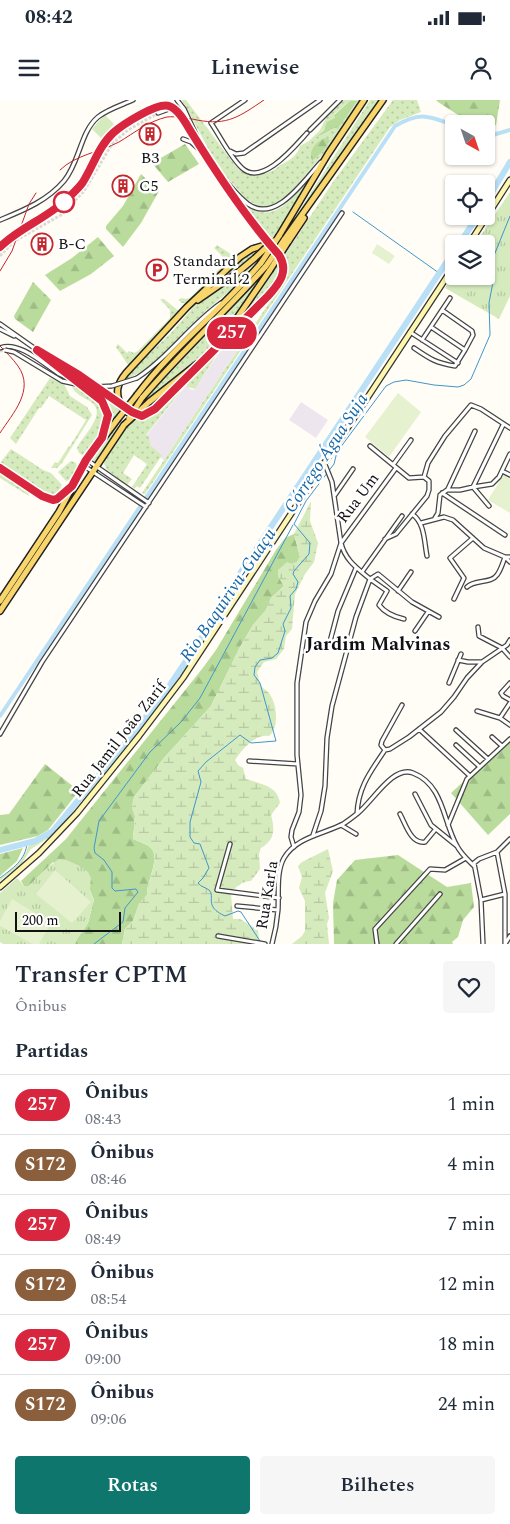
<!DOCTYPE html>
<html lang="pt">
<head>
<meta charset="utf-8">
<style>
  :root { --surface:#fff; --page:#f6f6f7; --text:#1f2937; --muted:#747a83; --line:#e0e1e3; --accent:#0f766e }
  body { margin:0; font-family:Spectral,serif; background:var(--page); color:var(--text); height:100vh; display:flex; flex-direction:column; font-size:19px; white-space:nowrap }
  * { box-sizing:border-box; margin:0 }
  p { font-size:16px; color:var(--muted) }
  .icon { flex:none; width:28px; height:28px; fill:none; stroke:currentColor; stroke-width:2; stroke-linecap:round; stroke-linejoin:round }
  .map { position:relative; height:844px; overflow:hidden }
  .details { display:flex; flex-direction:column; background:var(--surface); flex:1 }
  .details>* { flex:none }
  .badge { padding:0 10px; border-radius:16px; font-size:18px; line-height:32px }
  .needle { width:32px; rotate:140deg }
  .fabs { position:absolute; left:445px; top:15px; display:grid; gap:10px }
  .fabs a { display:grid; place-items:center; width:50px; height:50px; border-radius:5px; background:var(--surface); box-shadow:0 1px 4px #0004; font-size:25px }
  .scale { position:absolute; left:15px; bottom:12px; width:106px; box-sizing:border-box; padding-left:5px; border:2px solid #111; border-top:0; font-size:14px; line-height:18px; white-space:nowrap; color:#111; -webkit-text-stroke:4px #fff; paint-order:stroke }
  .map>.badge { position:absolute; translate:-50% -50%; box-shadow:0 0 0 2px #fff }
  h2 { padding:0 15px; font-size:19px; line-height:45px }
  .round { display:grid; place-items:center; flex:none; width:52px; height:52px; border-radius:5px; background:var(--page) }
  .summary { display:flex; align-items:center; justify-content:space-between; height:85px; padding:0 15px }
  h1 { font-size:24px; font-weight:600; line-height:38px }
  .primary-button { display:flex; gap:10px; margin-top:auto; padding:10px 15px }
  .primary-button a { flex:1; height:58px; border-radius:5px; background:var(--accent); color:#fff; font-size:20px; font-weight:600; line-height:58px; text-align:center }
  .primary-button a+a { background:var(--page); color:var(--text) }
  ul { padding:0; list-style:none }
  li { display:flex; align-items:center; gap:15px; height:60px; padding:0 15px; border-top:1px solid var(--line) }
  li div { flex:1 }
  li b { display:block; font-size:19px }
  li em { font-style:normal }
  li .badge { min-width:55px; font-weight:700; text-align:center }
  .status { display:flex; justify-content:space-between; align-items:center; height:35px; padding:0 25px; background:var(--surface); direction:ltr }
  .status svg { height:14px; fill:currentColor }
  header { display:flex; justify-content:space-between; align-items:center; height:65px; padding:0 15px; background:var(--surface); font-size:22px; font-weight:600 }
  .map>svg:first-child { display:block }
  .industrial { fill:#eee6ef }
  .grass { fill:url(#grass-dots); fill-rule:evenodd }
  .forest { fill:url(#forest-firs) }
  .wetland { fill:url(#wetland-marsh) }
  .park { fill:url(#park-tufts) }
  .garden { fill:#d5ebbd }
  .pitch { fill:#e6f2cf }
  .lines { fill:none; stroke-linecap:round; stroke-linejoin:round }
  .stream { stroke:#3f96cf; stroke-width:1 }
  .canal { stroke:#b9e0f7; stroke-width:4 }
  .river { stroke:#b9e0f7; stroke-width:6 }
  .street-tunnel { stroke:#dbdad3; stroke-width:3; stroke-dasharray:3 1.5; stroke-linecap:butt }
  .street-casing { stroke:#444; stroke-width:5.5 }
  .secondary-casing { stroke:#333; stroke-width:7 }
  .primary-casing { stroke:#222; stroke-width:8 }
  .street { stroke:#fff; stroke-width:3 }
  .secondary { stroke:#fff6b0; stroke-width:4.5 }
  .primary { stroke:#f9d66b; stroke-width:5 }
  .tram { stroke:#c4262e; stroke-width:1 }
  .street-bridge-casing { stroke:#444; stroke-width:5.5; stroke-linecap:butt }
  .primary-bridge-casing { stroke:#222; stroke-width:8; stroke-linecap:butt }
  .street-bridge { stroke:#fff; stroke-width:3 }
  .primary-bridge { stroke:#f9d66b; stroke-width:5 }
  .line-casing { stroke:#fff; stroke-width:11 }
  .line { stroke:#d7263d; stroke-width:8 }
  .stop-dot { fill:#fff; stroke:#d7263d; stroke-width:2.5 }
  .labels { text-anchor:middle; dominant-baseline:central; stroke-width:5; stroke-linejoin:round; paint-order:stroke }
  .poi-label { font-size:16px; fill:#111; stroke:#fff; text-anchor:start }
  .street-label { font-size:16px; fill:#111; stroke:#fff }
  .water-label { font-size:18px; font-style:italic; fill:#1768a6; stroke:#fff }
  .quarter-label { font-size:19px; font-weight:bold; fill:#111; stroke:#fff }
</style>
</head>
<body>
<div class="status"><b>08:42</b><svg viewBox="0 0 49 12"><path d="M0 12V9h3v3zM5 12V6h3v6zM10 12V3h3v9zM15 12V0h3v12zM26 1h20v11H26zM47 4h2v5h-2z"/></svg></div>
<header><svg class="icon" aria-label="menu" viewBox="0 0 24 24"><path d="M4 6h16M4 12h16M4 18h16"/></svg>Linewise<svg class="icon" aria-label="person" viewBox="0 0 24 24"><circle cx="12" cy="8" r="4"/><path d="M4 21q1-7 8-7t8 7"/></svg></header>
<div class="map">
<svg width="510" height="844" viewBox="0 0 510 844">
  <defs>
    <pattern id="grass-dots" width="8" height="8" patternUnits="userSpaceOnUse" patternTransform="scale(1.25)"><rect width="8" height="8" fill="#d5ebbd"/><path d="M2 2h.1M6 6h.1" fill="none" stroke="#b6c8a1" stroke-width="1.8" stroke-linecap="round"/></pattern>
    <pattern id="forest-firs" width="22" height="20" patternUnits="userSpaceOnUse" patternTransform="scale(1.25)"><rect width="22" height="20" fill="#b9dc9c"/><path d="M5 1l3.5 6h-7zM16 11l3.5 6h-7z" fill="#9ebc85"/></pattern>
    <pattern id="wetland-marsh" width="20" height="14" patternUnits="userSpaceOnUse" patternTransform="scale(1.25)"><rect width="20" height="14" fill="#d5ebbd"/><path d="M1 5h8M5 5V1M11 12h8M15 12V8" fill="none" stroke="#b6c8a1"/></pattern>
    <pattern id="park-tufts" width="24" height="20" patternUnits="userSpaceOnUse" patternTransform="scale(1.25)"><rect width="24" height="20" fill="#d5ebbd"/><path d="M3 7l-1-3M5 7V3M7 7l1-3M15 17l-1-3M17 17v-4M19 17l1-3" fill="none" stroke="#b6c8a1"/></pattern>
  </defs>
  <rect width="100%" height="100%" fill="#fffdf5"/>
  <!-- industrial -->
  <path class="industrial" d="M251,218L256,222L164,360L159,357L161,354L149,345L146,336L187,284L190,289L194,290L221,250Z
    M301,302L328,320L316,338L289,320Z"/>
  <!-- grass -->
  <path class="grass" d="M182,0H186L238,69C248,76 263,76 274,70C276,69 278,67 280,65C288,62 298,55 300,46L309,41L320,30L327,16L343,0H360L333,42L287,97L273,106L261,107L247,100L226,76L210,52ZM350,1L346,15L339,27C331,28 327,35 318,35L335,18L334,14Z
    M370,0H380L283,139L282,138Z
    M393,0H417L421,12L400,20L390,27L145,394L142,393L285,179L287,163L284,156L333,82Z
    M311,77L313,78L276,134L269,141L241,100C271,130 291,99 311,77Z
    M217,145L231,154L232,160L231,164L188,203H182L178,200L181,198L186,199L190,198L223,165V157L214,148Z
    M258,149H261C247,165 230,177 212,189L247,154Z
    M253,162H256L232,189L208,209L154,263L139,273L127,279V274L171,233L197,203Z
    M279,162L281,163L283,174L275,187L243,218Z
    M262,164C260,173 246,185 239,193C206,228 171,260 139,296L138,295C177,249 222,209 262,164Z
    M265,174L233,223L206,256L146,300L166,274Z
    M160,199H164L180,212L130,265H128L116,247L118,244L127,253L129,251L134,253L138,251L170,218V210Z
    M264,204L221,248L195,289L188,287L186,282Z
    M50,278L64,284L70,296L87,307L92,315L62,363L57,368H51L55,362L58,363L69,346H70L86,320L49,296L41,308H39L16,344L10,338Z
    M72,287C77,288 86,289 91,292C109,305 107,323 97,340C93,346 90,352 85,357L79,353L77,348C83,335 108,314 91,302C84,297 76,295 72,287Z
    M94,291L98,292L120,309L110,326C111,310 106,302 94,291Z
    M181,291L146,335L149,337L150,345L162,355L140,388L137,386L134,389L132,387L147,364L134,355L123,373L132,379L127,385L107,370L103,361L126,326L135,317C157,321 164,300 181,291Z
    M120,321L115,333L96,363L94,364L91,361Z
    M11,349L43,370L51,373L62,385L59,391L60,393L56,396L49,394L0,363Z
    M71,361L76,363L77,368L69,380L66,381L58,372Z
    M0,370L27,388L29,396L0,378Z
    M226,498H228L202,544L182,573L120,655L53,735L31,749L22,763L0,781V779L21,761L29,746L54,731L135,634L193,554Z"/>
  <!-- forest -->
  <path class="forest" d="M436,0H500L496,25L486,27V24H474L469,22L438,2Z
    M350,1H357L339,27C331,28 326,35 317,36L324,30L327,22L335,18L334,15Z
    M325,38L330,40L325,49L312,61C308,50 316,42 325,38Z
    M185,44L199,64L168,82L152,63Z
    M141,74L159,91L141,123L123,147L106,129V126L123,106Z
    M98,137L114,156L91,174L60,191L45,175L72,158Z
    M33,182L51,200L33,232L15,219L14,216Z
    M294,434L300,457L297,462L292,464L278,476L284,486L271,498L266,510L253,525L240,547L211,606L164,658L134,697L132,707L135,716L133,739C139,742 147,744 151,748C161,758 146,782 147,795L139,804L133,821L125,829L122,844H75L77,839L88,823L94,800L90,790L53,762L29,786H24L21,781L66,739L202,569L216,550L276,450L285,438Z
    M510,639V714L488,735L451,693Z
    M45,664L79,691L48,730L38,736L0,745V715L9,714Z
    M23,748L17,761L0,776V754Z
    M398,755L447,787L471,783L474,807L463,820L458,837L452,842L453,844H334L333,803L337,780L355,760Z"/>
  <!-- wetland -->
  <path class="wetland" d="M311,401L310,421L318,443L314,462L305,474L295,494L292,529L286,536L284,549L276,559L264,562L257,572C258,576 259,580 260,584C262,588 265,589 268,592C277,602 280,627 269,636C254,634 243,649 235,660L238,665L243,668L246,679C261,684 278,686 280,703L271,715C275,729 275,740 261,748L259,754L260,769L251,781C243,781 236,786 231,793L233,819H240L258,830L259,840L268,844H122L125,829L133,821L139,804L147,795C146,782 161,758 151,748C147,744 139,742 133,739L135,716L132,707L134,697L164,658L211,606L240,547L253,525L266,510L271,498L284,486L278,476V470L287,462L292,464L297,462L300,457L294,434Z
    M328,749L333,771L325,793L329,818L327,824L329,844H292L302,836L305,831V801L299,788L302,777L298,766L302,762Z"/>
  <!-- park -->
  <path class="park" d="M510,92V196L499,219L445,188L454,174V176H486V144H475Z
    M59,759L66,760L78,765L88,772L91,778L90,790L94,800L88,823L77,839L75,844H3L0,842V793L17,778L24,786H29L48,767Z"/>
  <!-- garden -->
  <path class="garden" d="M105,15L114,24L101,38L92,29L98,22Z"/>
  <!-- pitch -->
  <path class="pitch" d="M377,144L395,156L389,164L372,153Z
    M398,293L421,312L389,357L365,337Z
    M505,372L510,375V413L488,400Z
    M55,770L91,802L72,823L36,794Z
    M12,799L51,823L39,844H33L0,826V821Z"/>
  <g class="lines">
    <!-- stream -->
    <path class="stream" d="M353,112L439,173
      M0,778C12,769 26,760 27,743
      M260,841L241,812L238,811L225,816C203,806 216,797 209,790C205,787 201,787 198,783L203,778L209,768L200,744L194,743L190,737V722L201,682L198,671L206,662L240,635L251,643L276,641L260,583L254,575L255,567L260,560L272,558L278,553L285,531L283,524L291,508L290,496L296,489L298,482L293,474L294,471L309,454L310,443L294,424L306,401L334,364L337,352L386,286L394,282L406,280L434,285L458,287L464,285L471,279L490,235L489,203L493,182V158L510,116
      M94,844L123,822L125,808L138,792L136,789L115,791L112,788V772L104,760L95,753L94,748L99,721L150,652L181,622L200,598L293,425"/>
    <!-- canal -->
    <path class="canal" d="M486,37L510,30
      M0,616L395,26C421,11 428,16 454,25"/>
    <!-- river -->
    <path class="river" d="M486,102L510,62
      M459,144L478,116
      M0,750L35,741L53,731L135,631L166,591L202,537L239,475L454,151"/>
    <!-- street-tunnel -->
    <path class="street-tunnel" d="M0,156L13,142L61,115L84,91L112,44L128,30L158,13
      M0,251L5,250"/>
    <!-- street casing -->
    <g class="street-casing">
      <path id="street" d="M177,0L184,9L199,41
        M245,0L211,23C220,36 230,57 242,68C262,87 295,46 307,33
        M158,13L169,9L177,11L220,78L270,145
        M310,30L340,0
        M183,39L191,42L204,54
        M230,51L236,54L244,53L320,0
        M216,69C226,81 236,95 248,104C276,124 304,80 321,62
        M0,120C24,110 47,101 64,81C80,62 80,32 98,17C108,9 122,5 133,0
        M442,210L472,231L473,235L465,250
        M0,224L37,250L80,283
        M0,229L14,236
        M410,232L458,263
        M422,240L450,198
        M0,248C18,240 44,264 59,274
        M414,248C430,259 436,263 455,266L465,250L431,227
        M53,259L98,288L120,305
        M137,278C169,257 190,225 221,203
        M85,286C108,304 111,310 103,338
        M503,325L473,387L492,384L499,377L510,354
        M370,346L409,378L424,377L429,381V390L427,396L396,434L385,439
        M87,360L149,403
        M393,365L411,340
        M84,366L146,407
        M502,371L510,375
        M424,377L428,363L445,336L471,305L481,309L510,328
        M448,389L475,331
        M442,393L505,435
        M335,395L353,369
        M412,414C425,423 424,441 427,456
        M435,418L438,413L440,395L447,390H460L473,387L489,406
        M421,423L444,417L453,420L484,448L505,457L510,462
        M362,472L402,416
        M467,487C475,479 491,484 497,475C501,470 503,462 505,457H510
        M398,491L411,472
        M454,499L464,478L450,458L473,438
        M404,519C395,517 385,513 379,505L387,491L370,479L378,474L412,502L439,517
        M478,527L479,536L502,548L510,557
        M415,531L428,512
        M328,549L338,511L356,468
        M458,560L468,562H482
        M449,583L461,554
        M510,583L501,593L503,596L510,600
        M402,605L382,641L381,645L385,650L390,649L409,637L441,612L454,597L467,578L482,562L507,545L510,540
        M477,611L500,618L510,625
        M500,618L510,603
        M419,629L470,676
        M456,630L488,659
        M0,634L42,562L342,113
        M492,637L502,646
        M456,645L480,667
        M249,661L298,664
        M415,694L431,725L457,746
        M357,714C358,687 371,671 385,650
        M400,714C406,725 411,744 425,742L435,730
        M341,725L356,734
        M448,725L467,679L510,639
        M313,735L321,711L325,686L327,638L332,606L356,517L370,479C357,468 345,460 341,443L332,382L324,362
        M230,744L217,790L279,798
        M294,747L291,737L292,730L299,712L301,695L297,655V583L306,522L315,501L331,474L341,443L396,368
        M497,752L505,794V844
        M481,800L505,794
        M237,806L278,810
        M218,836L265,844
        M272,844C275,833 277,822 278,810C279,794 276,772 284,758C296,737 324,734 343,724C348,721 353,717 358,713C373,701 393,665 413,673C444,685 443,722 457,746C461,754 468,760 474,766
        M377,844L375,829L430,769L445,770L466,758
        M396,844L440,794
        M483,844L481,800L474,763L479,759L497,752L510,739
        M505,844L510,836"/>
    </g>
    <!-- secondary casing -->
    <g class="secondary-casing">
      <path id="secondary" d="M469,144L510,80
        M0,787L39,753L77,713L139,636L183,578L454,166"/>
    </g>
    <!-- primary casing -->
    <g class="primary-casing">
      <path id="primary" d="M279,136L328,54L364,0
        M284,140L383,0
        M288,142L304,118
        M262,146C286,152 290,172 275,189L155,309C142,318 133,314 121,306C115,292 117,284 126,273L187,207L240,157L252,149Z
        M198,200L237,173L255,158
        M224,237L270,170
        M137,295C173,247 222,209 261,163
        M142,298C181,252 226,211 266,166
        M149,302L197,264
        M0,501L59,412L87,360L117,320
        M0,511L124,325"/>
    </g>
    <!-- street -->
    <use href="#street" class="street"/>
    <!-- secondary -->
    <use href="#secondary" class="secondary"/>
    <!-- primary -->
    <use href="#primary" class="primary"/>
    <!-- tram -->
    <path class="tram" d="M60,70C75,55 100,52 119,42C134,33 149,21 167,17C177,16 187,18 197,20C228,26 240,16 264,0
      M0,171L12,151L29,104L36,93
      M0,246C6,252 13,259 18,266C35,290 13,313 0,333"/>
    <!-- street-bridge casing -->
    <g class="street-bridge-casing">
      <path id="street-bridge" d="M5,250L14,252L62,281L89,287
        M59,274L83,285
        M94,287L112,286L137,278"/>
    </g>
    <!-- primary-bridge casing -->
    <g class="primary-bridge-casing">
      <path id="primary-bridge" d="M255,158L273,141
        M261,163L279,136
        M266,166L284,140
        M270,170L288,142
        M129,318L142,298
        M117,320L137,295
        M124,325L149,302"/>
    </g>
    <!-- street-bridge -->
    <use href="#street-bridge" class="street-bridge"/>
    <!-- primary-bridge -->
    <use href="#primary-bridge" class="primary-bridge"/>
  </g>
  <g class="lines">
    <!-- line casing -->
    <g class="line-casing">
      <path id="line" d="M0,147C20,127 48,118 68,98C73,93 79,88 83,82C93,66 99,46 113,33C122,25 157,2 169,6C180,10 187,26 193,35C219,77 246,118 279,155C289,171 280,183 268,196L155,309L142,316L132,312L79,275L37,250L102,301L108,315L102,338L86,360L72,386L57,399L53,400L42,396L0,368"/>
    </g>
    <!-- line -->
    <use href="#line" class="line"/>
  </g>
  <!-- icons -->
  <defs>
    <g id="building-ring" transform="scale(1.125)"><circle r="9.5" fill="#fff" stroke="#c4262e" stroke-width="1.5"/><path d="M-4-6H4V6H1V3H-1V6H-4ZM-2.5-4.3h1.7v1.8h-1.7ZM.8-4.3h1.7v1.8H.8ZM-2.5-1h1.7V.8h-1.7ZM.8-1h1.7V.8H.8Z" fill="#c4262e"/></g>
    <g id="parking-ring" transform="scale(1.125)"><circle r="9.5" fill="#fff" stroke="#c4262e" stroke-width="1.5"/><path d="M-3.5-5.5H1a3.5 3.5 0 0 1 0 7H-1V5.5H-3.5ZM-1-3.4V-.6H.8a1.4 1.4 0 0 0 0-2.8Z" fill="#c4262e"/></g>
  </defs>
  <g fill-rule="evenodd">
    <use href="#building-ring" x="150" y="34"/>
    <use href="#building-ring" x="123" y="86"/>
    <use href="#building-ring" x="42" y="144"/>
    <use href="#parking-ring" x="157" y="170"/>
  </g>
  <!-- markers -->
  <circle class="stop-dot" cx="64" cy="102" r="10"/>
  <g class="labels">
    <!-- poi labels -->
    <g class="poi-label">
      <text x="150" y="58" text-anchor="middle">B3</text>
      <text x="139" y="86">C5</text>
      <text x="58" y="144">B-C</text>
      <text x="173" y="161">Standard<tspan x="173" dy="18">Terminal 2</tspan></text>
    </g>
    <!-- street labels -->
    <g class="street-label">
      <text transform="translate(358 398) rotate(-53)">Rua Um</text>
      <text transform="translate(119 639) rotate(-52)">Rua Jamil João Zarif</text>
      <text transform="translate(267 795) rotate(-81)">Rua Karla</text>
    </g>
    <!-- water labels -->
    <g class="water-label">
      <text transform="translate(326 353) rotate(-57)">Córrego Água Suja</text>
      <text transform="translate(228 495) rotate(-56)">Rio Baquirivu-Guaçu</text>
    </g>
    <!-- quarter labels -->
    <g class="quarter-label">
      <text x="378" y="544">Jardim Malvinas</text>
    </g>
  </g>
</svg>
<div class="fabs">
<a><svg class="needle" viewBox="-14 -14 28 28"><path d="M0-13l5 13h-10z" fill="#e53935"/><path d="M0 13l5-13h-10z" fill="#747a83"/></svg></a>
<a><svg class="icon" aria-label="locate" viewBox="0 0 24 24"><circle cx="12" cy="12" r="6"/><path d="M12 2v4M12 18v4M2 12h4M18 12h4"/></svg></a>
<a><svg class="icon" aria-label="layers" viewBox="0 0 24 24"><path d="M12 4l9 5-9 5-9-5zM3 14l9 5 9-5"/></svg></a>
</div>
<div class="scale">200 m</div>
<b class="badge" style="left:232px;top:233px;background:#d7263d;color:#fff">257</b>
</div>
<section class="details">
<div class="summary"><div><h1>Transfer CPTM</h1><p>Ônibus</p></div><a class="round"><svg class="icon" aria-label="heart" viewBox="0 0 24 24"><path d="M12 20l-8-8c-3-5 5-10 8-4 3-6 11-1 8 4z"/></svg></a></div>
<h2>Partidas</h2>
<ul>
<li><span class="badge" style="background:#d7263d;color:#fff">257</span><div><b>Ônibus</b><p>08:43</p></div><em>1 min</em></li>
<li><span class="badge" style="background:#8b5e3c;color:#fff">S172</span><div><b>Ônibus</b><p>08:46</p></div><em>4 min</em></li>
<li><span class="badge" style="background:#d7263d;color:#fff">257</span><div><b>Ônibus</b><p>08:49</p></div><em>7 min</em></li>
<li><span class="badge" style="background:#8b5e3c;color:#fff">S172</span><div><b>Ônibus</b><p>08:54</p></div><em>12 min</em></li>
<li><span class="badge" style="background:#d7263d;color:#fff">257</span><div><b>Ônibus</b><p>09:00</p></div><em>18 min</em></li>
<li><span class="badge" style="background:#8b5e3c;color:#fff">S172</span><div><b>Ônibus</b><p>09:06</p></div><em>24 min</em></li>
</ul>
<div class="primary-button"><a>Rotas</a><a>Bilhetes</a></div>
</section>
</body>
</html>
